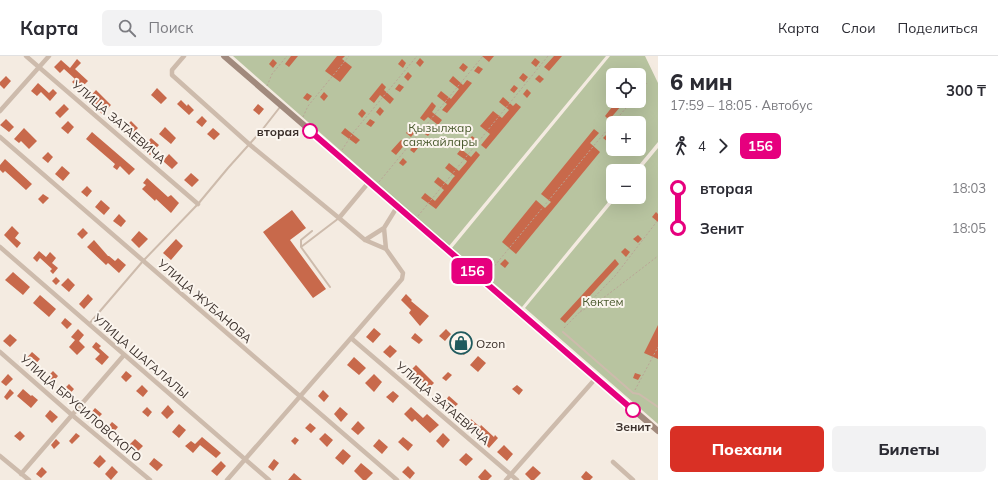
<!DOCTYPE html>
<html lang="ru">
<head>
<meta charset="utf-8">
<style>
  :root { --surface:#fff; --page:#f2f2f3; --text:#2b2b33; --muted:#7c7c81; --line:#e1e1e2; --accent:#d93025 }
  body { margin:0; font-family:Mulish,sans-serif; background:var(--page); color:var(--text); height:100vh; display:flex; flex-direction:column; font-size:15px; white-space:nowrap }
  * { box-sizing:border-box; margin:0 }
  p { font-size:13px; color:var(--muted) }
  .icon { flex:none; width:22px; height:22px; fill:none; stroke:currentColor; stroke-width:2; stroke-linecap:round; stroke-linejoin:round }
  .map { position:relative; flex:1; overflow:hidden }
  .side { display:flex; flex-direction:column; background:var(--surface); width:340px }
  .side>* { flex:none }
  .badge { padding:0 8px; border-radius:6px; font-size:14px; line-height:26px }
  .controls { position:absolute; left:606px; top:12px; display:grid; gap:8px }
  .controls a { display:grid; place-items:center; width:40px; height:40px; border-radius:6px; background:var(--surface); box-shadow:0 4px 16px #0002; font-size:20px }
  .map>.badge { position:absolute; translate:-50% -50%; box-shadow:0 0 0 2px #fff }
  .legs { display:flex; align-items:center; gap:6px; height:44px; padding:0 12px; font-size:13px }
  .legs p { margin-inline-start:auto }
  .overview { display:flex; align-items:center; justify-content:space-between; height:68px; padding:0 12px }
  h1 { font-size:22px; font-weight:800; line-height:30px }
  .cta { display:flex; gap:8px; margin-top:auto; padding:8px 12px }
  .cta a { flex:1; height:46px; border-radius:6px; background:var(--accent); color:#fff; font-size:16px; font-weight:800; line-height:46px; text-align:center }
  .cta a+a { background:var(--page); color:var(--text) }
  ul { padding:0 12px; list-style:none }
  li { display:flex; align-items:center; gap:14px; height:40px; font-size:15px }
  li i { display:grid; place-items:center; width:6px; height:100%; margin:0 5px; background:currentColor }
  li i::after { content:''; width:10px; height:10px; margin:-5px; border:3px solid; border-radius:50%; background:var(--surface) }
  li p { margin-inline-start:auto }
  li:first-child i { background:linear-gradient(#0000 50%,currentColor 0) }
  li:last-child i { background:linear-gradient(currentColor 50%,#0000 0) }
  header { display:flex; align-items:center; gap:24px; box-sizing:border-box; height:56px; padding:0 20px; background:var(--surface); border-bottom:1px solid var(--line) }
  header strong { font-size:19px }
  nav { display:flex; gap:22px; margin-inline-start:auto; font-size:14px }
  .search { width:280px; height:36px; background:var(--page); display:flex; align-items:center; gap:10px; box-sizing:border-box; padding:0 14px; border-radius:6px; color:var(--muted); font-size:15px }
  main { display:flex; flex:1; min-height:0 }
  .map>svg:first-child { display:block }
  .green { fill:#b8c4a0; fill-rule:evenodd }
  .building { fill:#c8694b }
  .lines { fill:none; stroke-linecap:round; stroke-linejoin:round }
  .path { stroke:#b9a596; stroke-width:1; stroke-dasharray:2 2; stroke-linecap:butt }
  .lane { stroke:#cdbbac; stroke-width:2 }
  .street { stroke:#cdbbac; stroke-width:4.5 }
  .secondary { stroke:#a18a7d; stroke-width:6 }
  .line-1-casing { stroke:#fff; stroke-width:9 }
  .line-1 { stroke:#e6007e; stroke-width:6 }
  .stop-1-dot { fill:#fff; stroke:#e6007e; stroke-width:2 }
  .labels { text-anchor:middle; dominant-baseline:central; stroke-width:4; stroke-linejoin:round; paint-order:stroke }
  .street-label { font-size:12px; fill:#3b302b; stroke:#fbf5ee }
  .park-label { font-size:12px; fill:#4a5a2e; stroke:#fbf5ee }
  .stop-label { font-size:12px; font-weight:bold; fill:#3b302b; stroke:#fbf5ee; text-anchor:end }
  .poi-label { font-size:12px; fill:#3b302b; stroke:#fbf5ee; text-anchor:start }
</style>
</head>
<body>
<header>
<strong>Карта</strong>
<div class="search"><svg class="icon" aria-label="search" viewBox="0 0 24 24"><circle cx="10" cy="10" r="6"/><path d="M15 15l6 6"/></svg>Поиск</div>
<nav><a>Карта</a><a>Слои</a><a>Поделиться</a></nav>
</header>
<main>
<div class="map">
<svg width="658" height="424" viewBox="0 0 658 424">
  <rect width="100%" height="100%" fill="#f4ebe1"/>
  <!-- green -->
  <path class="green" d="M233,0H606L449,190Z
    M610,0H645L658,27V86L634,115H613V140L522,251L452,192ZM613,19H639V45H613ZM613,67H639V93H613Z
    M658,92V368L525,252L617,141H639V115Z"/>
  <!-- building -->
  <path class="building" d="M291,0H298L289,11L285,8Z
    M337,0H345L342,3L352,11L340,26L325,15Z
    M482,0H494L489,6Z
    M554,0H562L549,15L544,11Z
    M420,2L424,6L420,11L416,7Z
    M535,2L540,6L536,11L531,7Z
    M77,3L81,7L75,13L88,25L80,33L72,26L75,23L64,13L60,17L54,11L61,4L70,12Z
    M273,3L277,7L273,12L269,8Z
    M402,3L406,7L403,12L398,8Z
    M463,7L468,11L464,16L459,12Z
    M478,10L483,13L479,18L474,15Z
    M408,16L412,20L408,25L404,21Z
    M523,17L528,21L524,26L519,22Z
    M539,19L544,23L540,27L535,23Z
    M6,20L11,25L4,33L0,29V26Z
    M453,20L463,29L467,24L472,27L447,57L442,54L447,48L437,40L441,35L451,43L459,33L449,25Z
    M38,27L49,37L53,33L57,37L50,45L41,36L37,40L31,35Z
    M382,27L386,31L384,34L394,43L390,48L380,39L374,47L369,43Z
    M399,28L404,31L400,36L395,33Z
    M514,29L518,32L514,37L510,34Z
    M157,32L167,42L161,48L151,39Z
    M527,33L531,37L527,42L523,38Z
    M96,34L111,49L102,58L88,43Z
    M324,36L328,40L324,45L320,41Z
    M307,37L312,40L308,45L303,42Z
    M503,41L513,50L516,47L521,51L486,93L481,89L490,78L480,70L493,55L502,62L509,54L499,46Z
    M181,44L187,50L188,48L194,54L189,59L177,48Z
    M432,46L436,50L432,56L442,64L438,69L428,61L424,65L420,62Z
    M616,46L621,50L609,64L605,60Z
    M64,48L69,53L60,62L55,57Z
    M258,48L264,53L259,59L253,54Z
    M380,51L384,55L380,60L376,56Z
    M362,53L366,57L362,62L358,58Z
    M202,60L207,65L202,71L196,66Z
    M6,63L14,71L9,76L0,69Z
    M370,63L375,66L371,71L366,68Z
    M68,65L74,71L68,78L61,72Z
    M131,65L138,72L131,79L124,73Z
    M165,71L176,82L171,88L159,78Z
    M24,72L37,85L29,93L21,85L19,87L14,83Z
    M213,72L220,78L214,84L207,78Z
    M345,72L360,84L356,88L341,77Z
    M410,72L415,76L411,81L406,77Z
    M427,72L432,75L428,80L423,77Z
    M594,73L599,77L590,87L600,96L516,198L502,186L536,144L545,152L551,146L541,138Z
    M92,76L135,113L129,119L120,110L117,114L113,111L115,108L86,83Z
    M607,78L612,82L608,86L603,82Z
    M472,80L476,83L472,88L468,85Z
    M151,82L159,89L150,99L142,92Z
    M401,84L406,87L396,99L391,95Z
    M414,89L418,92L414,97L410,94Z
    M461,93L471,101L476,95L480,99L436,153L421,142L425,137L435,145L444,134L434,126L438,121L448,129L453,122L455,120L445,112L449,107L459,115L466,107L467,105L457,98Z
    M48,96L53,101L48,107L42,102Z
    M169,98L178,107L172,113L163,105Z
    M403,102L407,106L403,110L399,107Z
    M5,103L32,128L26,134L5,115L3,117L0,114V109Z
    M62,110L70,117L63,125L55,118Z
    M191,117L199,124L192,131L184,124Z
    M147,122L168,141L171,139L179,147L171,157L156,143L155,145L142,133L146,129L143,127Z
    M87,130L92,135L87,141L81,136Z
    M43,138L49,142L43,148L38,143Z
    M101,144L110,152L104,159L95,151Z
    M292,154L306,172L290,184L326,233L313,242L263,176Z
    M656,156L658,158V166L652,161Z
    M119,158L126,165L121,171L113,165Z
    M12,170L19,177L15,182L21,187L17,192L4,179Z
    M83,172L88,177L82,183L77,178Z
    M139,175L148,183L139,192L131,184Z
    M638,179L642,183L638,187L633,183Z
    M176,183L183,190L171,204L163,197Z
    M94,184L108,200H109L115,205L118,202L126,209L119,217L108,207L106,209L87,191Z
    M625,192L630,196L626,201L621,196Z
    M39,195L46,201L50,196L56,202L52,207L58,212L53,218L50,215L52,213L40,202L37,206L33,202Z
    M505,203L509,207L505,212L500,208Z
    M615,203L619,208L565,267L560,263Z
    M13,216L30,231L23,239L5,224Z
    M56,221L60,225L56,229L52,225Z
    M68,222L75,229L69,236L61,229Z
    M88,238L93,243L84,253L79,248Z
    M406,238L412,244L411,245L429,260L420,270L409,257L411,254L401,244Z
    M40,239L56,253L49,261L33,247Z
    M65,262L72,268L67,273L61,267Z
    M658,269V303L644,297Z
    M374,272L381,278L373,287L366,281Z
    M78,273L84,279L79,285L85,291L77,299L69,291L75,284L71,281Z
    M446,273L451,278L445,285L439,280Z
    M415,277L423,284L419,288L411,282Z
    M10,278L17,284L10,291L3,285Z
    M460,283L470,292L464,299L454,289Z
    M96,286L101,290L99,292L109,301L102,309L95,303L100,298L92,291Z
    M390,289L397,295L390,302L383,296Z
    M32,296L40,303L33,311L25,304Z
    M478,300L486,307L478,316L470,309Z
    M354,301L366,312L359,319L347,309Z
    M416,309L434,327L429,332L417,321L416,322L409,316Z
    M53,315L58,320L53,326L47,321Z
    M126,315L132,320L126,326L121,321Z
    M448,316L452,319L446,325L442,322Z
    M635,317L641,319L638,324L633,322Z
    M8,318L13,323L6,330L1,326Z
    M374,318L382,326L374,336L365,327Z
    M69,328L74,333L68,340L62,335Z
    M142,329L148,335L143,341L136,335Z
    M517,329L523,334L519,339L512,333Z
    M10,333L14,337L7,344L4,341Z
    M23,333L31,340L32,339L38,344L31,352L17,340Z
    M323,334L329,340L324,346L318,340Z
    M393,335L399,340L393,347L386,341Z
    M449,340L458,348L451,354L443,347Z
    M168,349L174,356L167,363L161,357Z
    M147,351L152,356L148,361L142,356Z
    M340,351L348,358L341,366L334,358Z
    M411,351L423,362L427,358L439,369L430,377L415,363L412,366L404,358Z
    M95,352L102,358L96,364L90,358Z
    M50,354L58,361L52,367L45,360Z
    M471,363L480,371L481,369L494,381L495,379L498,382L489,392L467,368Z
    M358,365L365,372L358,379L351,373Z
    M112,366L118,371L112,378L106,373Z
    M310,367L316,372L311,377L305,372Z
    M179,368L186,374L179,382L172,376Z
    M20,375L25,380L20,385L14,380Z
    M76,377L80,380L72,388L69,385Z
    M325,377L333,384L327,391L319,383Z
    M443,377L450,384L443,392L436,385Z
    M202,381L221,397L216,402L200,389L193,397L185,390L191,385L195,388Z
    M295,381L299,384L295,389L291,385Z
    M403,381L413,389L408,395L398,386Z
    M56,383L60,387L54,393L51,389Z
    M135,383L143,390L137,396L129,389Z
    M379,383L388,391L382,398L373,390Z
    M504,389L513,398L507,405L497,396Z
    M343,393L351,400L343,409L335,402Z
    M466,397L473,403L466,410L459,404Z
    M100,399L106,405L99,412L93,407Z
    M154,402L163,409L157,415L149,408Z
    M274,403L279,407L273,415L268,411Z
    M221,405L226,410L217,420L211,415Z
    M361,407L373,417L366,424H363L354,415Z
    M112,410L118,416L111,424L105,418Z
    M408,410L415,417L410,423L402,416Z
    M533,410L541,417L534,424H531L525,418Z
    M42,411L47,416L41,422L36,418Z
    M485,413L492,420L488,424H481L478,421Z
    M586,415L593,421L590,424H584L581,421Z
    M294,417L302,424H288Z"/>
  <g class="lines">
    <!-- path -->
    <path class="path" d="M267,30L272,18L287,0
      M639,37L647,27
      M303,61L308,50L349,0
      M342,94L353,77L417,0
      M379,126L483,0
      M418,160L548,0
      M487,219L596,87L632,45
      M580,256L606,240L658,200
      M564,272L615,220L658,164
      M635,334L658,291"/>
    <!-- lane -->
    <path class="lane" d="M312,175L301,184V191L339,162
      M301,191L330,231
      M89,268L143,205L198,148L228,112L262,74L280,51
      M563,276L633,337L639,338L658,351"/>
    <!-- street -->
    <path class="street" d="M26,0L198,148
      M184,0L172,14V19L249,88L339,162L369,126
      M0,55L49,0
      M0,81L397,424
      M339,162L365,184L386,193
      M365,184L384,172
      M0,191L269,424
      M351,282L402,223L403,217L386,193L384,172L397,151
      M0,296L72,359L150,424
      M0,400L29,424
      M613,406L633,424
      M21,418L124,299
      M227,424L351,282L517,424
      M506,424L596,322"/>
    <!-- secondary -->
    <path class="secondary" d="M224,0L658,375"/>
  </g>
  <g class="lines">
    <!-- line-1 casing -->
    <g class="line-1-casing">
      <path id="line-1" d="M310,75L633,354"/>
    </g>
    <!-- line-1 -->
    <use href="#line-1" class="line-1"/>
  </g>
  <!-- icons -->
  <defs>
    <g id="shop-ring" transform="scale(1.15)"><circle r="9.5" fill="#fbf5ee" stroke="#1f5a5e" stroke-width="1.5"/><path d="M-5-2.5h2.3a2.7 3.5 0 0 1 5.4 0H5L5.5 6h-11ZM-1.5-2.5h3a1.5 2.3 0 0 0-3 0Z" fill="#1f5a5e"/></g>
  </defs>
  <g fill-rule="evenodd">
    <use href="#shop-ring" x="461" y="287"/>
  </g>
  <!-- markers -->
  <g class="stop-1-dot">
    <circle cx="310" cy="75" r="7"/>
    <circle cx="633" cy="354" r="7"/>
  </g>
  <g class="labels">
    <!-- street labels -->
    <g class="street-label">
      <text transform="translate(119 66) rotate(41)">УЛИЦА ЗАТАЕВИЧА</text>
      <text transform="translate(205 245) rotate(41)">УЛИЦА ЖУБАНОВА</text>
      <text transform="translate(141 300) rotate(41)">УЛИЦА ШАГАЛАЛЫ</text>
      <text transform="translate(443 347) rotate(41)">УЛИЦА ЗАТАЕВИЧА</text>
      <text transform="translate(81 352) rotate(41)">УЛИЦА БРУСИЛОВСКОГО</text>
    </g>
    <!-- park labels -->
    <g class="park-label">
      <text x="440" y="71">Қызылжар<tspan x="440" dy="14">саяжайлары</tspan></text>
      <text x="603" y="245">Көктем</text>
    </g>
    <!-- stop labels -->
    <g class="stop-label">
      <text x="299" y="75">вторая</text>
      <text x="633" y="370" text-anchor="middle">Зенит</text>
    </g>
    <!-- poi labels -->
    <g class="poi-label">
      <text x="476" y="287">Ozon</text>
    </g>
  </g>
</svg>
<div class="controls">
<a><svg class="icon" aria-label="locate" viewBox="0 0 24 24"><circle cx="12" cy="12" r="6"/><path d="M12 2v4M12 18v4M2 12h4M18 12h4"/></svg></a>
<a>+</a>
<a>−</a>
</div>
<b class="badge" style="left:472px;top:215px;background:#e6007e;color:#fff">156</b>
</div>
<section class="side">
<div class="overview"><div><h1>6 мин</h1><p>17:59 – 18:05 · Автобус</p></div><b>300 ₸</b></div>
<div class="legs"><svg class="icon" aria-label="walk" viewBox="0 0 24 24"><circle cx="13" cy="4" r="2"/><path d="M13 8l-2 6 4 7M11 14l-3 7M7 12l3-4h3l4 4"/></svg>4<svg class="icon" aria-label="forward" viewBox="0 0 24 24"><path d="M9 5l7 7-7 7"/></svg><b class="badge" style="background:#e6007e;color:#fff">156</b></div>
<ul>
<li><i style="color:#e6007e"></i><b>вторая</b><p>18:03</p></li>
<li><i style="color:#e6007e"></i><b>Зенит</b><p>18:05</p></li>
</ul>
<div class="cta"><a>Поехали</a><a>Билеты</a></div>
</section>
</main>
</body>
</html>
